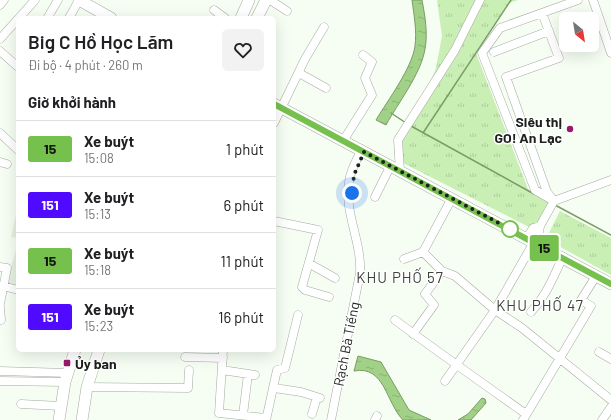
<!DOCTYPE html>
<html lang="vi">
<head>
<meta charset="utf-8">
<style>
  :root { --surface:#fff; --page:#f2f2f2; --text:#202124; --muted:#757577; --line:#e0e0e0 }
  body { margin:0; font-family:Barlow,sans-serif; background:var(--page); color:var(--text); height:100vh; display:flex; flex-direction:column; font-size:15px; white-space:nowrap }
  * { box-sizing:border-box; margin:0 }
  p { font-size:13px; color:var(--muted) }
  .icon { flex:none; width:22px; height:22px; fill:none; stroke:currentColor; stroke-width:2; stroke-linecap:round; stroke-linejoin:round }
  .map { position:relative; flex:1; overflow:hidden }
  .sheet { position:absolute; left:16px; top:16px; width:260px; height:336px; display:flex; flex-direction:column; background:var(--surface); border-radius:6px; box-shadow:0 4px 16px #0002 }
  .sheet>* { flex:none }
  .badge { padding:0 8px; border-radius:3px; font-size:14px; line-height:26px }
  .needle { width:26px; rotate:150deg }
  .controls { position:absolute; left:559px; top:12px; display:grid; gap:8px }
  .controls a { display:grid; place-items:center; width:40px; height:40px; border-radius:6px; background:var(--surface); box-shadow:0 4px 16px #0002; font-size:20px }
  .you { position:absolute; width:20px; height:20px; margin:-10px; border:3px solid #fff; border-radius:50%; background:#1a73e8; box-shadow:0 0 0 6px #1a73e833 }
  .map>.badge { position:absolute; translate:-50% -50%; box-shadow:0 0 0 2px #fff }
  h2 { padding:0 12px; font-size:15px; line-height:36px }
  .round { display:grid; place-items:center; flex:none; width:42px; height:42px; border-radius:6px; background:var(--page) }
  .summary { display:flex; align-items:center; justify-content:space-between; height:68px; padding:0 12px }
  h1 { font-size:19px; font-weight:600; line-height:30px }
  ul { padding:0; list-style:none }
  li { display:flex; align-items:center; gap:12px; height:56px; padding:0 12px; border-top:1px solid var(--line) }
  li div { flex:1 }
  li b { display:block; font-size:15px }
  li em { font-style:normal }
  li .badge { min-width:44px; font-weight:700; text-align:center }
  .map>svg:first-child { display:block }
  .built { fill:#e6f1e1 }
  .grass { fill:url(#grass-tufts) }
  .water { fill:url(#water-ripples); stroke:#7a9c66 }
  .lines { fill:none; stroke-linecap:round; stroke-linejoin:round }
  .stream { stroke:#7a9c66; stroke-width:1.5 }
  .minor-casing { stroke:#a4aaa1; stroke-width:9 }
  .major-casing { stroke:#a4aaa1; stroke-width:12 }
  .minor { stroke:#fff; stroke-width:8 }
  .major { stroke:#fff; stroke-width:11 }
  .line-casing { stroke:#fff; stroke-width:9 }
  .line { stroke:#76c04d; stroke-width:6 }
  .walk { stroke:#1e201d; stroke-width:4; stroke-dasharray:0 7.2 }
  .poi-dot { fill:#9a186c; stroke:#fff; stroke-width:1.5 }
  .stop-dot { fill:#fff; stroke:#76c04d; stroke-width:2 }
  .labels { text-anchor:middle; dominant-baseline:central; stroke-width:3; stroke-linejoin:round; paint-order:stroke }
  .poi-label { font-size:14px; font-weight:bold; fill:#1e201d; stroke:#fff; text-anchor:end }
  .street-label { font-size:14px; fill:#1e201d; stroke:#fff }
  .neighbourhood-label { font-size:15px; letter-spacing:1px; fill:#3d423b; stroke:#fff }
</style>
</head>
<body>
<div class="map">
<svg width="611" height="420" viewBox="0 0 611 420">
  <defs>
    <pattern id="grass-tufts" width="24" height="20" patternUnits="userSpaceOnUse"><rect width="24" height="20" fill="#c9efb5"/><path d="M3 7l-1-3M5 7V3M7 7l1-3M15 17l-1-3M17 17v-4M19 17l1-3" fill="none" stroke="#accd9b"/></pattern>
    <pattern id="water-ripples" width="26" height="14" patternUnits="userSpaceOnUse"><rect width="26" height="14" fill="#a1d186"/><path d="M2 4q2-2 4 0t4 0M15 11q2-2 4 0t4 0" fill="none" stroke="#8ab373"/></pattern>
  </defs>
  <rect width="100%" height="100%" fill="#f6fdf3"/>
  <!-- built -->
  <path class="built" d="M18,206V238L11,237Z
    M18,243V289L5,287Z"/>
  <!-- grass -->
  <path class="grass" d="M437,0H518L509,3L476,53L528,189L548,200L549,206L538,225L531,228L399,161L403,138L428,89L436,68L442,36Z
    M560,211L611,238V275L546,239Z"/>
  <!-- water -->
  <path class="water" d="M412,0H422C425,16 428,33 425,49C421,74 398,103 386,125L376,120C388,100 412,68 415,46C417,31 414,15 412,0Z
    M358,356L381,362L409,410L431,420H403C386,403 385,365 354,371Z
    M482,398L485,399L486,403L471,420H458L468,414Z"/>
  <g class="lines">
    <!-- stream -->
    <path class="stream" d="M391,113L406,123
      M411,126L534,194
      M423,133L511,0
      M555,205L611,235"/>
    <!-- minor casing -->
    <g class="minor-casing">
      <path id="minor" d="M270,0L287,11
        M593,0L611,53
        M0,5L4,0
        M214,10L225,18
        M542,13L559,58L506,77L547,192L554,201
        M48,17L58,0
        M19,18L35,0
        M69,18L79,0
        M0,39L18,19
        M0,51L18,67
        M494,52L549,31
        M299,73L326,88
        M274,123L305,59L324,27
        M0,133L18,150
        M343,141L372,95L365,78L372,62L363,55
        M0,162L7,164
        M400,172L398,140L455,50L480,0
        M375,197L390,167
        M554,201L535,190L482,53L500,28L578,0
        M274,221L318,230L302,287L305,290L329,297
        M527,238L533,228L540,226
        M537,244L540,226L554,201L611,180
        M423,252L442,271L455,276L495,310L522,328L611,400
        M404,259L423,252L452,198
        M310,264L335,278
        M0,267L7,268L0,304
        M3,286L18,290
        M0,307L1,320
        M531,312C548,293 552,279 563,257
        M395,320C438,352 482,383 526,414
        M413,334L434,305L425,294L442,271
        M223,350L219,413L266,418
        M599,352L611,359
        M185,357L223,358
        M222,370L255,375
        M0,371L68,373
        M0,381L65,382
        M445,381L495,310L534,242
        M87,387L188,388L189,370
        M274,388L301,392L320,398
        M21,404L61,406
        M312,414L317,397
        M243,415L248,374
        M266,420L277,370L285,368L298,315
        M331,420L360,273C362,242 344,213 349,182C350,171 356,161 361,151
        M375,420L377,416
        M523,420L591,306L581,300L596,276
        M602,420L611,407"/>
    </g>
    <!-- major casing -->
    <g class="major-casing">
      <path id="major" d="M79,0L111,18
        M241,18L249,0
        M257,18L266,0
        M274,104L611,284
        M59,420L65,382L75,350
        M82,420L87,387L99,350"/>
    </g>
    <!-- minor -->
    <use href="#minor" class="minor"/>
    <!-- major -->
    <use href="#major" class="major"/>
  </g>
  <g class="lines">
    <!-- line casing -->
    <g class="line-casing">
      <path id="line" d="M274,104L611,284"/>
    </g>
    <!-- line -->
    <use href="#line" class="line"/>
    <!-- walk -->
    <path class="walk" d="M352,193L354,175L364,152L514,231L510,229"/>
  </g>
  <!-- markers -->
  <g class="poi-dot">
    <circle cx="570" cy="129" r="4"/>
    <rect x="63" y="359" width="8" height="8" rx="2"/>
  </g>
  <circle class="stop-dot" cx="510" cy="229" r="8"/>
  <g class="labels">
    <!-- poi labels -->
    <g class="poi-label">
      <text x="562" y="121">Siêu thị<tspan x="562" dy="16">GO! An Lạc</tspan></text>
      <text x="75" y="363" text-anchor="start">Ủy ban</text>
    </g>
    <!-- street labels -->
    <g class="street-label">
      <text transform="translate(346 344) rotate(-79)">Rạch Bà Tiếng</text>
    </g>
    <!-- neighbourhood labels -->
    <g class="neighbourhood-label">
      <text x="400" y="277">KHU PHỐ 57</text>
      <text x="540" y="305">KHU PHỐ 47</text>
    </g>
  </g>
</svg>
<div class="controls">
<a><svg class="needle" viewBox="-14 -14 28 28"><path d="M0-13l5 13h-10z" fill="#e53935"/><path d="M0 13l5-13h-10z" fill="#757577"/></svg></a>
</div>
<div class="you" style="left:352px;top:193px"></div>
<b class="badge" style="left:544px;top:248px;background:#76c04d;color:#111">15</b>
<section class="sheet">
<div class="summary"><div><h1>Big C Hồ Học Lãm</h1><p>Đi bộ · 4 phút · 260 m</p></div><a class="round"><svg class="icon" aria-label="heart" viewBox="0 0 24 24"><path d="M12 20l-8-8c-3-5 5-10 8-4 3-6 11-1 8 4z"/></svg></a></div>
<h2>Giờ khởi hành</h2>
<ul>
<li><span class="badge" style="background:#76c04d;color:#111">15</span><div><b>Xe buýt</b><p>15:08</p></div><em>1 phút</em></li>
<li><span class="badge" style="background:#4f0aff;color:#fff">151</span><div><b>Xe buýt</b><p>15:13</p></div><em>6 phút</em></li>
<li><span class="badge" style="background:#76c04d;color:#111">15</span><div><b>Xe buýt</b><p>15:18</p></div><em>11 phút</em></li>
<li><span class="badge" style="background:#4f0aff;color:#fff">151</span><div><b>Xe buýt</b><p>15:23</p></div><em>16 phút</em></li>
</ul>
</section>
</div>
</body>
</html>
